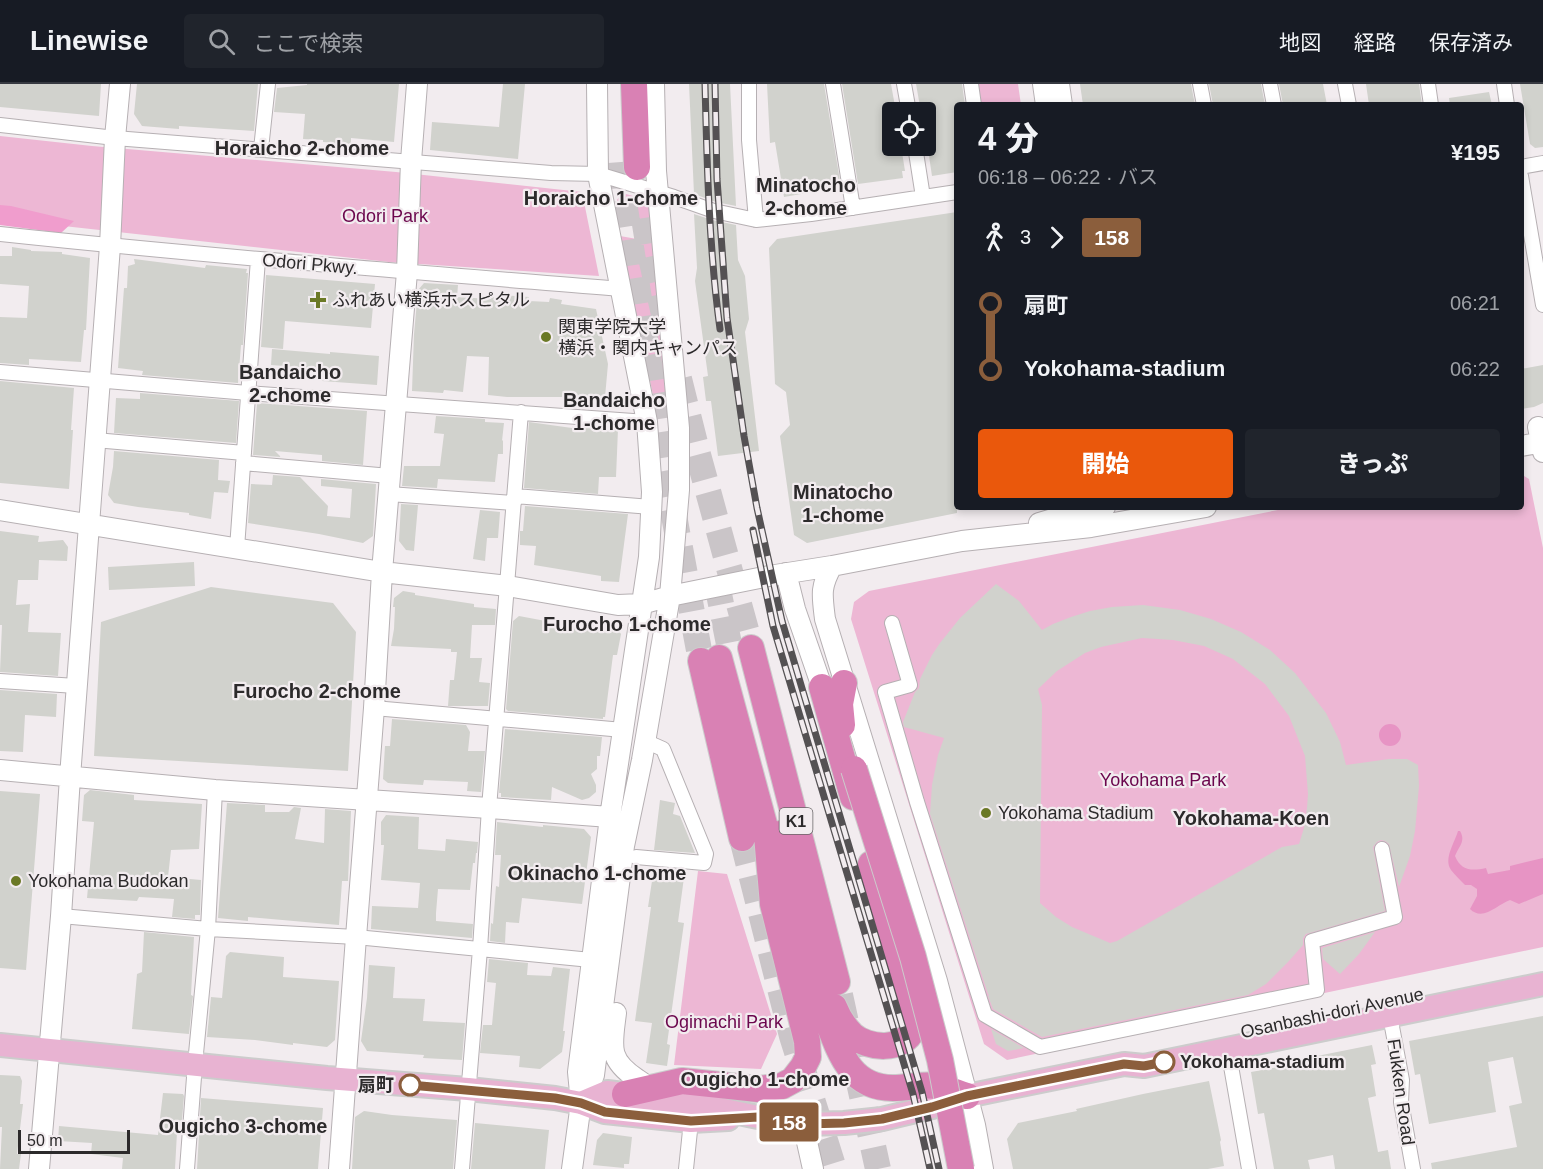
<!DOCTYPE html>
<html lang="ja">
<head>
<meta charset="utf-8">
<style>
  :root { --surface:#171b24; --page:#20242c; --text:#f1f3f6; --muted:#9ea1a6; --line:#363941; --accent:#ea580c }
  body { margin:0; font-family:Arial,"Noto Sans JP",sans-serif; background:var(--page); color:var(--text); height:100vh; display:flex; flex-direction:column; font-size:22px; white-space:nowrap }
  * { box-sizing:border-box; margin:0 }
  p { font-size:20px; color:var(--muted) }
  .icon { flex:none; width:33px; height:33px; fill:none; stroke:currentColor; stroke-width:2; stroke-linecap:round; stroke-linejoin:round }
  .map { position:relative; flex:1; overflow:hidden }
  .side { position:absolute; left:954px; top:18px; width:570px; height:408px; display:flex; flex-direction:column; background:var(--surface); border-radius:6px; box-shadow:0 3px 9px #0003 }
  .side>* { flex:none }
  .badge { padding:0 12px; border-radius:4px; font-size:21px; line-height:39px }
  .tools { position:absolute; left:882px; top:18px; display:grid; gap:12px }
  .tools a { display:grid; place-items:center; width:54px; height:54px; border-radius:6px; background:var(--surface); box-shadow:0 3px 9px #0003; font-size:30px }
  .scale { position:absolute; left:18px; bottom:15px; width:112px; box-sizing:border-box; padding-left:6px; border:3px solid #2c2a2b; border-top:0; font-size:16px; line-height:21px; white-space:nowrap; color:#2c2a2b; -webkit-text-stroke:4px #f2ecef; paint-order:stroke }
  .map>.badge { position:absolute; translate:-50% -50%; box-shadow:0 0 0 3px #fff }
  .legs { display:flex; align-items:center; gap:9px; height:66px; padding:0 24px; font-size:20px }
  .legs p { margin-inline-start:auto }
  .overview { display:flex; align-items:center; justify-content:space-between; height:102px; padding:0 24px }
  h1 { font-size:33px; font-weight:800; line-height:45px }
  .action { display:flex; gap:12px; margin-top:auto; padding:12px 24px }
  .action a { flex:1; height:69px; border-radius:6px; background:var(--accent); color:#fff; font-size:24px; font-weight:800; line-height:69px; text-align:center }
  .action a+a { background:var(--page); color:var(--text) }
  ul { padding:0 24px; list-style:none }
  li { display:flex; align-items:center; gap:21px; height:66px; font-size:22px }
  li i { display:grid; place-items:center; width:9px; height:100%; margin:0 8px; background:currentColor }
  li i::after { content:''; width:15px; height:15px; margin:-8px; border:4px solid; border-radius:50%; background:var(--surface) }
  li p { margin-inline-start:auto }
  li:first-child i { background:linear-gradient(#0000 50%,currentColor 0) }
  li:last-child i { background:linear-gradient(currentColor 50%,#0000 0) }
  header { display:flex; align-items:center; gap:36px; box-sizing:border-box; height:84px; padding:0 30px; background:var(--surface); border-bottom:2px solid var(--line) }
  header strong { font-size:28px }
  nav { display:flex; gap:33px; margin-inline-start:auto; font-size:21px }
  .search { width:420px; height:54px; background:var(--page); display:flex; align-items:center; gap:15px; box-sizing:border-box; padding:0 21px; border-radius:6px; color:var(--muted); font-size:22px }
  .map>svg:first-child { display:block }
  .green { fill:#edb7d4 }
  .forest { fill:#f09dcd }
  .water { fill:#e794c4 }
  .building { fill:#d1d2cd; fill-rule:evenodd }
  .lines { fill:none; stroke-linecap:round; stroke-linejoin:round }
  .highway-tunnel { stroke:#cac5c8; stroke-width:26; stroke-dasharray:26 13; stroke-linecap:butt }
  .street-casing { stroke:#b6b0b3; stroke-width:16 }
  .secondary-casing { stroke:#b6b0b3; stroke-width:22 }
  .primary-casing { stroke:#ccc; stroke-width:26 }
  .highway-casing { stroke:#ccc; stroke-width:28 }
  .street { stroke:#fff; stroke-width:14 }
  .secondary { stroke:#fff; stroke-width:20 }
  .primary { stroke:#e8b3d2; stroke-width:22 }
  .highway { stroke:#d981b4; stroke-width:26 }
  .rail-casing { stroke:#545153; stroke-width:7 }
  .rail { stroke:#f2ecef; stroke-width:4.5; stroke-dasharray:14; stroke-linecap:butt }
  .highway-bridge-casing { stroke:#ccc; stroke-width:28; stroke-linecap:butt }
  .highway-bridge { stroke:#d981b4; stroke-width:26 }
  .line-1-casing { stroke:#fff; stroke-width:14 }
  .line-1 { stroke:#8b5e3c; stroke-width:9 }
  .poi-dot { fill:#6b7926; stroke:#f2ecef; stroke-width:2 }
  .stop-1-dot { fill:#fff; stroke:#8b5e3c; stroke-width:3 }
  .labels { text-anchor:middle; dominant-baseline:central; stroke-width:4.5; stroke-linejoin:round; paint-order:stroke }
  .shield { fill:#f2ecef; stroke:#676466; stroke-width:1.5 }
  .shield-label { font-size:16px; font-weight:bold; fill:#2c2a2b }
  .park-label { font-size:18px; fill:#6b064d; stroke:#f2ecef }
  .street-label { font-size:18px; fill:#2c2a2b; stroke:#f2ecef }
  .poi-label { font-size:18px; fill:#2c2a2b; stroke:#f2ecef; text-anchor:start }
  .stop-label { font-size:18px; font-weight:bold; fill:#2c2a2b; stroke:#f2ecef; text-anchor:start }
  .neighbourhood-label { font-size:20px; font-weight:bold; fill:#2c2a2b; stroke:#f2ecef }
</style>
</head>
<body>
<header>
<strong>Linewise</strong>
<div class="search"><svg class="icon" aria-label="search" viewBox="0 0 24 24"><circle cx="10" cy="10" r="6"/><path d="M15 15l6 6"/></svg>ここで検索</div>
<nav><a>地図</a><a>経路</a><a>保存済み</a></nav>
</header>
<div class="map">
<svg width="1543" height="1085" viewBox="0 0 1543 1085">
  <rect width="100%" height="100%" fill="#f2ecef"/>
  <!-- green -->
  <path class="green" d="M978,0H1018L1021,21H981Z
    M0,52L92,62L396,88L582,108L599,192L389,178L0,135Z
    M626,110L633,112L650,120L653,143L618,135L617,116L619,113Z
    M620,152L654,158L666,319H656L654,316Z
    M1521,390L1529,395L1543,464V863L1007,976L984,960L851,535L854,518L869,507L1293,423H1521Z
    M698,787L727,790L777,950L761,985L674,981Z"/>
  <!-- forest -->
  <path class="forest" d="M0,121L11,122L74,137L61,149L0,141Z"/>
  <!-- water -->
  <path class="water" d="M1379 651a11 11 0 1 1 22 0a11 11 0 1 1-22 0Z
    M1458,747H1460C1466,757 1459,762 1455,772C1461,787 1472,787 1486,784L1488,790L1510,786V782L1543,774V810L1519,820L1510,816C1498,820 1483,838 1470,825L1477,812V805L1471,801H1465C1460,796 1455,791 1451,786C1443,775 1455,758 1458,747Z"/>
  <!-- building -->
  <path class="building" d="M0,0H101L99,32L0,23Z
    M137,0H258L254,47L179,42V45L142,42L134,30Z
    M307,0H399L394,58L351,54V60L323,58V56L303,55L305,30L274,28L277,4L307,1Z
    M503,0H525L518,75L430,66L432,38L499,43Z
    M689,0H730L736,122L716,118L694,110Z
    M767,0H824L841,103L784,113L775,58L770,59Z
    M842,0H891L896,28H892V62H901L905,87H902L903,94L858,100Z
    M916,0H962L965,21H957V88L932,92L926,52V28H921Z
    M1080,0H1191L1195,21H1083Z
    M1209,0H1261L1265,21H1213Z
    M1279,0H1323L1327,21H1283Z
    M1366,0H1419L1422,21H1369Z
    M1520,0H1543V63L1535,64L1530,60Z
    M1489,8L1492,21H1450L1449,14Z
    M957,128V429L807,459L794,451L780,352L790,341L786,308L775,300L769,164L777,155Z
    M694,130L712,136L736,141L738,176L745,192L749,235L745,248L759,367L718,372L711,317H706L703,293L708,292L695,197L697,184Z
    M12,163L31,166V167L62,168V170L90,174L86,246H84L81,278L29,275V281L0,279V233L27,234L29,202L0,200V172H12Z
    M134,175L205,184L206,181L247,185L246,189H248L243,261H241L238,299L142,291L143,287L118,284L124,204H127L128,182L135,180Z
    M266,191L375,200L371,244L285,237L283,265L261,263Z
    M424,199L458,201L457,213L491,215V213L501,214V211L529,213V217L549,218L550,214L562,216L561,220L596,225L608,280L605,313H507L488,311L489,273L467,272L463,308L444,306L443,309L412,307L414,250L418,206Z
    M272,265L330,270V268L379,272L377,301L322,297L323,285L271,281Z
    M1543,281V319L1534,323L1521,325V285Z
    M0,297L74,304L71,346H73L69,405L0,399Z
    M140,309L239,317L236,359L114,349L116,314L140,315Z
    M257,319L367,327L363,381L322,377V371L275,367L281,373L253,371Z
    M436,332L485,335V338L504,339L502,357L503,356V370H498L495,398L438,395L437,404L402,402L404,382H440L444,350L434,349Z
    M529,338L572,344L573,342L618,345L616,393H599L598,410L524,404Z
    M114,367L219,376L218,396L230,397L228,409L214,408L211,435L189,431V429L138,423L114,419L108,411L113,383Z
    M273,391L300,393L328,422L327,432L350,434L352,405L321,402V395L376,400L373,452L363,459L319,450L248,439L251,400L272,401Z
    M401,420L418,421L414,467L406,466L399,457Z
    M525,422L628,430L619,498L601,497V492L534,481L536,462L520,461V447H523Z
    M480,426L500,428L498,454H487L485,477L473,475Z
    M0,447L39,452L38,458L63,456L68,463L67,477L39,476L38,496H18L16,521L30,520L28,548L61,549L58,592L0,588L2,541H0Z
    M194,478L195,502L109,506L108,483Z
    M996,500L1019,517L1042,546L1053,540L1071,533L1090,527L1112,523L1143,521L1180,526L1211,535L1241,548L1270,566L1295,589L1326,629L1340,658L1346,681L1389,675H1407L1418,681L1419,702L1415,747L1410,772L1399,803L1389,760L1385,757L1381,756L1377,758L1373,763L1385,827L1306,850L1303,854V861L1288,878L1266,900L1248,911L1042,953L993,925L988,912L989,911L988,910L930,730L932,701L938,671L944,654L904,643L903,638L915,608L919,604L920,595L932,571L940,559L960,534ZM1142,554L1173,556L1204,562L1233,575L1265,600L1289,632L1305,672L1308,710L1307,724L1304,744L1299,760L1282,763L1117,857L1110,859L1072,843L1056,833L1040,819L1042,621L1038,605L1057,587L1085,569L1101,563Z
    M211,503L333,519L356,548L348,687L94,672L101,538Z
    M403,507L415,509V511L474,520V523L496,525L495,541H472L470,574H482L479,598L490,599L488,622H448L450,596H454L457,568H451V565L391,562L394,545L395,523H393L394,514Z
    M519,532L583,544V538L615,542L621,550L617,571H613L605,633H603V635L508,627L506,625L513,537Z
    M0,606L57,610L56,633L25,631L23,668L0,667Z
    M392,635L466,641L470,648L468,667H485L481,708L467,707L468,698L424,696L423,701L388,699L383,695L385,662H390Z
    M505,645L602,653L600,672H597V685L591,690L596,701V708L589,714L582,716L552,703L551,716L501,713V709H499Z
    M90,706L134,711V716L202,720L199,765L171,766L168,793L201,796L200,831H195V835L172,833L174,815L139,813L137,817L87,814L94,738L82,737L84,711Z
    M0,707L40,710L26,886L0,884Z
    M660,716L675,719L673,730L680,732L695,769L654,766Z
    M227,719L265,721V728H289L294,723L301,724L295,755L324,759L325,725L351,727L348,797H342L339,841L248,833V837L218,834Z
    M386,731L419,733L418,765L445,767L446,755L478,758L477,769H476L475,779H473L470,806L438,805L436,829V837L473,840L472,854L371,845L372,822L418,824L420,799L381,796L384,761H381V738Z
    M497,738L543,743V741L584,745L591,753L582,820L522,814L519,839L506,838L505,859L490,857L491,839L493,840L496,802L499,803L501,771H495Z
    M654,784L685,786L678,838L684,839L667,960L670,961L667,982L646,979L652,939L635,937L651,823H648Z
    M144,848L194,853L191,911L193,912L189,950L132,945L137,890L142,888Z
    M1375,848L1359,870L1340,890L1323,875L1322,864Z
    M230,868L284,873L283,893L339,897L335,956L327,963L293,959V961L255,956L207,953L211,913L222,914L226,872Z
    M489,875L528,879L527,891L551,892L553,883L570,885L563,947H565L562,968L540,985L519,983L520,972L480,969L483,941H492L496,899L487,898Z
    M369,881L395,883L393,914L425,915L423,937L465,939L462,976L423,974L424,971L367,967L361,957L367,914Z
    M1543,932V1085H1432L1431,1079L1517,1063L1509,1022L1522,1019L1513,973L1488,978L1496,1028L1429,1040L1420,990L1415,991L1409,957Z
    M991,945L1024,964L1008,967L996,960Z
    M1372,961L1376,980L1371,981L1376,1012L1368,1014L1378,1068L1388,1066L1391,1085H1335L1333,1071L1308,1076L1310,1085H1274L1264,1029L1258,1030L1251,988L1318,976L1317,972Z
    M0,991L20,992L22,997L20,1020H23L17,1070H21L19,1085H0L2,1043H0Z
    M1209,997L1221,1056L1220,1058L1224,1082L1208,1085H1013L1007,1055L1018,1039L1077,1027L1076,1025L1143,1010Z
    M163,1009L183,1010L184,1012L181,1048H177L175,1085H122L123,1074L91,1070L92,1059L58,1057L59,1042L158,1051Z
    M201,1014L323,1024L318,1085H197Z
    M364,1027L392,1031L457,1036L453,1085H352L355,1033Z
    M475,1039L549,1046L545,1085H471Z
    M603,1049L632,1053L629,1080H624V1084L593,1081L597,1056Z"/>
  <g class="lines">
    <!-- highway-tunnel -->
    <path class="highway-tunnel" d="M621,78L624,118L665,383L701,577
      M644,134L649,165L664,230
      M679,295L697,367L751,564
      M716,495L731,570
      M742,754L792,952L834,1085
      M840,911L878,1085"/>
    <!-- street casing -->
    <g class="street-casing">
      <path id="street" d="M749,0V56L756,136
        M833,0L853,124
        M904,0L909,28
        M971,0L974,21
        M1200,0L1204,21
        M1270,0L1274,21
        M1345,0L1349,21
        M1428,0L1431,21
        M1504,0L1507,21
        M0,41L115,54L551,89L598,90L674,113L714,127L756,136L811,130L957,108
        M915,62L923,113
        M261,65L268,0
        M1521,83L1543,79
        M1521,92L1543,221
        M0,150C206,172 413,188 620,205
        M0,288L248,309L647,338
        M95,356L244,369
        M243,379L390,392
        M389,410L514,419
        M515,412L651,423
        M237,464L258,175
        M892,539L910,601L885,608L917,718L985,931L1040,963L1317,906L1312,857L1395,833L1382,765
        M0,597L76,602
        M374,624L623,646
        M636,773L704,779L706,770L663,665L645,657
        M61,832L208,845L356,853L591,876
        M1390,932L1402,996L1401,1018L1413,1085
        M1228,965L1249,1085
        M187,1085L195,980L208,845L215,706
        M462,1085L480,865L489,724L521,328
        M686,1085L691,1037"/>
    </g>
    <!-- secondary casing -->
    <g class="secondary-casing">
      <path id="secondary" d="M1043,0L1046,21
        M1059,0L1062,21
        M1538,343L1543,368
        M1521,362L1543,358
        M0,426L382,488L508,502L618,521L642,520L670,512L769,492L832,482L962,457L1091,443L1206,423
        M1039,439L1087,425L1105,423
        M832,482C820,503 822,511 825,535L937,897L975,1041L983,1085
        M786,489L795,525L822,603
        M0,686L215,706L489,724L610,733
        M616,929C612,962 607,975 637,995C644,1000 650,1004 657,1007
        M581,1019L594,991L624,762L642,676L670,512L679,406V344L656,87L654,0
        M803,1040L813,1085
        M39,1085L61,832L70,693L110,162L115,54L120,0
        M339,1085L356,853L374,624L382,488L407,188L411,77L417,0
        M572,1085L581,1019L578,988L610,733L649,473L652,408L647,338L598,90L597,0"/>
    </g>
    <!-- primary casing -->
    <g class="primary-casing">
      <path id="primary" d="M0,961L327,994L468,1005L555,1014L581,1019L605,1028L691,1037L728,1035
        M581,1019L607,1008L681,1017L758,1033L803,1040L844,1039L882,1035L932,1023L967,1012L1124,980L1144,982L1543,900"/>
    </g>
    <!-- highway casing -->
    <g class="highway-casing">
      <path id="highway" d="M634,0L637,83
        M751,564L837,898
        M701,577L742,754
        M822,603L853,713
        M842,641L840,620L844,599
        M779,750L829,940C841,973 853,1004 893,1004C907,1004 922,1000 935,1002C946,1004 957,1009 967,1012
        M834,923C838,933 844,943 852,951C868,965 903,968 913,945C915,941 914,935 914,931L871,780
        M625,1010L682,997L758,1005L782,1002L793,996L803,983L808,973L807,957L773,820L767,751L719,574"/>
    </g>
    <!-- street -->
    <use href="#street" class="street"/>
    <!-- secondary -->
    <use href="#secondary" class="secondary"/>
    <!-- primary -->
    <use href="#primary" class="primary"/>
    <!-- highway -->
    <use href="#highway" class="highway"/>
    <!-- rail casing -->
    <g class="rail-casing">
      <path id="rail" d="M705,0C707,82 709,164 720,245
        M715,0L717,95L727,234L744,352L757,424L782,537L922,1008L939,1085
        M753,446L773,542L913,1010L930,1085"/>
    </g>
    <!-- rail -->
    <use href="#rail" class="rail"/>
    <!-- highway-bridge casing -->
    <g class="highway-bridge-casing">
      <path id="highway-bridge" d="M854,685L913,873L940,976L961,1085"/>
    </g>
    <!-- highway-bridge -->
    <use href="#highway-bridge" class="highway-bridge"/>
  </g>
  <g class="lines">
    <!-- line-1 casing -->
    <g class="line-1-casing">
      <path id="line-1" d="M410,1001L555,1014L581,1019L605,1028L691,1037L758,1033L803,1040L844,1039L882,1035L932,1023L967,1012L1124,980L1144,982L1164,978"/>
    </g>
    <!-- line-1 -->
    <use href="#line-1" class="line-1"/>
  </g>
  <!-- markers -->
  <g class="poi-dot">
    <path d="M315 207h6v6h6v6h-6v6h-6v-6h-6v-6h6z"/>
    <circle cx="546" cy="253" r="6"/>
    <circle cx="986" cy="729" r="6"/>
    <circle cx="16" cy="797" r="6"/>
  </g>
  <g class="stop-1-dot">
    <circle cx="1164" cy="978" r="10"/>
    <circle cx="410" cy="1001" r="10"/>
  </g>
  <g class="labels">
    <!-- shield labels -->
    <rect class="shield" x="779.5" y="724" width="33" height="26" rx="4.5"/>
    <g class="shield-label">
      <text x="796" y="737">K1</text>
    </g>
    <!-- park labels -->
    <g class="park-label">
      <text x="385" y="132">Odori Park</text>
      <text x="1163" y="696">Yokohama Park</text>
      <text x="724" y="938">Ogimachi Park</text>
    </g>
    <!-- street labels -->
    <g class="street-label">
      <text transform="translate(310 180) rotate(5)">Odori Pkwy.</text>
      <text transform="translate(1332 929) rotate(-12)">Osanbashi-dori Avenue</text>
      <text transform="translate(1401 1008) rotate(82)">Fukken Road</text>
    </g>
    <!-- poi labels -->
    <g class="poi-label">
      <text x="332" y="216">ふれあい横浜ホスピタル</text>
      <text x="558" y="243">関東学院大学<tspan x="558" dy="21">横浜・関内キャンパス</tspan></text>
      <text x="998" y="729">Yokohama Stadium</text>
      <text x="28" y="797">Yokohama Budokan</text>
    </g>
    <!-- stop labels -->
    <g class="stop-label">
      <text x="1180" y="978">Yokohama-stadium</text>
      <text x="394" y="1001" text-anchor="end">扇町</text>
    </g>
    <!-- neighbourhood labels -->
    <g class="neighbourhood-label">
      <text x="302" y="64">Horaicho 2-chome</text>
      <text x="806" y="101">Minatocho<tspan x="806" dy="23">2-chome</tspan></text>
      <text x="611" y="114">Horaicho 1-chome</text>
      <text x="290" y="288">Bandaicho<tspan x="290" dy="23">2-chome</tspan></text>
      <text x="614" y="316">Bandaicho<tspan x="614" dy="23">1-chome</tspan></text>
      <text x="843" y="408">Minatocho<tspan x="843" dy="23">1-chome</tspan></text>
      <text x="627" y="540">Furocho 1-chome</text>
      <text x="317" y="607">Furocho 2-chome</text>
      <text x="1251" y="734">Yokohama-Koen</text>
      <text x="597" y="789">Okinacho 1-chome</text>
      <text x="765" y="995">Ougicho 1-chome</text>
      <text x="243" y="1042">Ougicho 3-chome</text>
    </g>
  </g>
</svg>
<div class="tools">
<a><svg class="icon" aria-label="locate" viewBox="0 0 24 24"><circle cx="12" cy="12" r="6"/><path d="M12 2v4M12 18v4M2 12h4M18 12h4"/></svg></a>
</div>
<div class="scale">50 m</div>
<b class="badge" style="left:789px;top:1038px;background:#8b5e3c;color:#fff">158</b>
<section class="side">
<div class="overview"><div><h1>4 分</h1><p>06:18 – 06:22 · バス</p></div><b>¥195</b></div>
<div class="legs"><svg class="icon" aria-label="walk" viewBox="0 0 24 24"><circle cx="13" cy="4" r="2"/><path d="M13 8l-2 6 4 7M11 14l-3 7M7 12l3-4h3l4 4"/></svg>3<svg class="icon" aria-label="forward" viewBox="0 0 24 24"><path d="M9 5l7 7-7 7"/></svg><b class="badge" style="background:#8b5e3c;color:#fff">158</b></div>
<ul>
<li><i style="color:#8b5e3c"></i><b>扇町</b><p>06:21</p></li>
<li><i style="color:#8b5e3c"></i><b>Yokohama-stadium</b><p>06:22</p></li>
</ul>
<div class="action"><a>開始</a><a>きっぷ</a></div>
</section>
</div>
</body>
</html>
